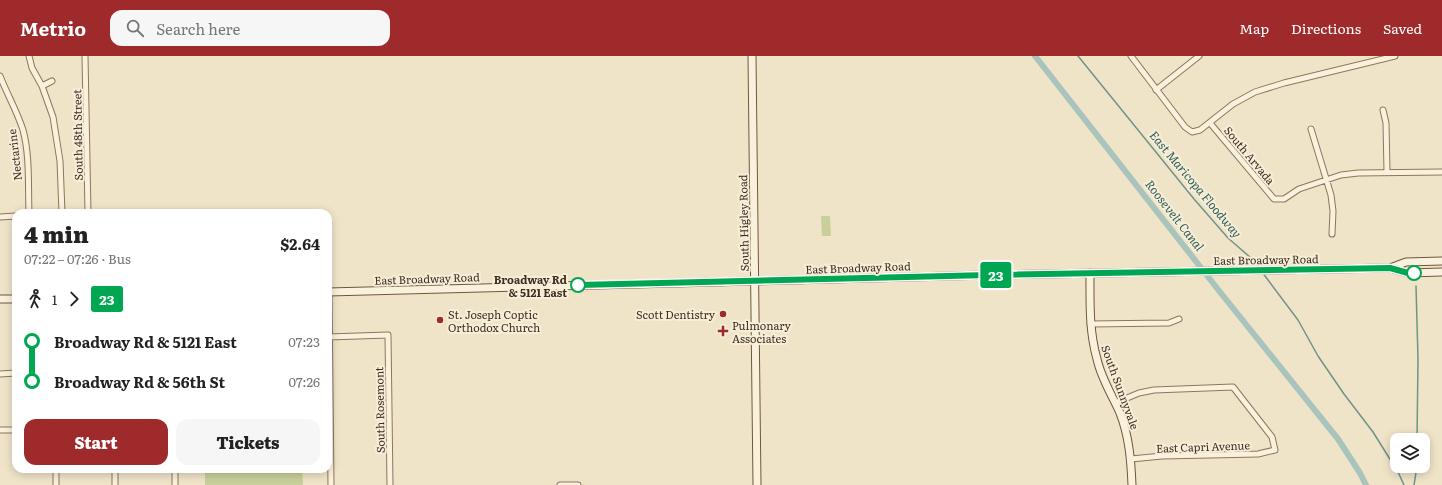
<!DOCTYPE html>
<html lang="en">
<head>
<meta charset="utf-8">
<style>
  :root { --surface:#fff; --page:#f6f6f6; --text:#222; --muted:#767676; --accent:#9e2a2b }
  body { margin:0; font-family:Literata,serif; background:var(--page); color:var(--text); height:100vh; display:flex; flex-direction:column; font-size:15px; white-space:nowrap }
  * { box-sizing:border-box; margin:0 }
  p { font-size:13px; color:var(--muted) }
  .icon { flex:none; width:22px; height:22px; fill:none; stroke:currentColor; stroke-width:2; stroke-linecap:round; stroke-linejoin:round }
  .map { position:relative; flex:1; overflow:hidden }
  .details { position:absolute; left:12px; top:153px; width:320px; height:264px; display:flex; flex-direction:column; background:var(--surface); border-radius:12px; box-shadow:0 2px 10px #0003 }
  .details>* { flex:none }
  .badge { padding:0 8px; border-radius:3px; font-size:14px; line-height:26px }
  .controls { position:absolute; left:1390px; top:377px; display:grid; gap:8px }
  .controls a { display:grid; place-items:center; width:40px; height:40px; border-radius:8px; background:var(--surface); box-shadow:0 2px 10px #0003; font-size:20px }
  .map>.badge { position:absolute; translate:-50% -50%; box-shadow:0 0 0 2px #fff }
  .legs { display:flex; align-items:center; gap:6px; height:44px; padding:0 12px; font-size:13px }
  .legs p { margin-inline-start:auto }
  .overview { display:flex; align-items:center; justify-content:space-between; height:68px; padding:0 12px }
  h1 { font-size:22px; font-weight:800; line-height:30px }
  .action { display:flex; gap:8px; margin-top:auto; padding:8px 12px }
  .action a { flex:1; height:46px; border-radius:12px; background:var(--accent); color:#fff; font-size:16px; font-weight:800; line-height:46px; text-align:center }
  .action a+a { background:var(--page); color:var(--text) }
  ul { padding:0 12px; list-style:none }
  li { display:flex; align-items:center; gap:14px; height:40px; font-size:15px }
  li i { display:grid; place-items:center; width:6px; height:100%; margin:0 5px; background:currentColor }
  li i::after { content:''; width:10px; height:10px; margin:-5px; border:3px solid; border-radius:50%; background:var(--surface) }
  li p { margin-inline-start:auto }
  li:first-child i { background:linear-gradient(#0000 50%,currentColor 0) }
  li:last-child i { background:linear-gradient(currentColor 50%,#0000 0) }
  header { display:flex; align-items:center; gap:24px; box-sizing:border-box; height:56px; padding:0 20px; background:var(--accent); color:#fff }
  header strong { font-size:19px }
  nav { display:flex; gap:22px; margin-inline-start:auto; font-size:14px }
  .search { width:280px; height:36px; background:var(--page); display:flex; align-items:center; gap:10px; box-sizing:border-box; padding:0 14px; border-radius:12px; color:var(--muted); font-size:15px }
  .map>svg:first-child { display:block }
  .green { fill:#c9cf9b }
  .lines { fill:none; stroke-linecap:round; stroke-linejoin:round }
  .stream { stroke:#6f938a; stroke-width:1.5 }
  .canal { stroke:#a9c4bc; stroke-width:6 }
  .street-casing { stroke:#8d765c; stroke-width:7 }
  .secondary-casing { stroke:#6f573f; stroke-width:9 }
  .street { stroke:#faf1dc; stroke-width:5 }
  .secondary { stroke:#faf1dc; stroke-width:7 }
  .line-1-casing { stroke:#fff; stroke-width:9 }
  .line-1 { stroke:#00a651; stroke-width:6 }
  .stop-1-dot { fill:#fff; stroke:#00a651; stroke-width:2 }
  .poi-dot { fill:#9e2a2b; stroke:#f7eed8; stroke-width:1.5 }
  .labels { text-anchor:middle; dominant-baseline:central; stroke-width:4; stroke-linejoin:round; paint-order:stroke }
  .street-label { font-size:11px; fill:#3d2e20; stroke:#f7eed8 }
  .stop-label { font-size:11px; font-weight:bold; fill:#3d2e20; stroke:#f7eed8; text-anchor:end }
  .poi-label { font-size:11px; fill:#3d2e20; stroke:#f7eed8; text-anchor:start }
  .water-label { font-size:12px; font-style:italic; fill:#2f5d5a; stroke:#f7eed8 }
</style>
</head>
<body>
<header>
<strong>Metrio</strong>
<div class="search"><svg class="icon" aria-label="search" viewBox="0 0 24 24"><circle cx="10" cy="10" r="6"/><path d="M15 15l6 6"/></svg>Search here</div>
<nav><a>Map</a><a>Directions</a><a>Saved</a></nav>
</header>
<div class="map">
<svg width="1442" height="429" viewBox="0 0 1442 429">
  <rect width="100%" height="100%" fill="#f0e4c8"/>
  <!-- green -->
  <path class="green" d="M821,160H830L831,180H822Z
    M205,413H302L303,429H205Z"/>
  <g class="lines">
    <!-- stream -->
    <path class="stream" d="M1078,0L1194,143L1228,182L1251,202L1258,212
      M1262,216L1298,264L1318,300L1344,338L1373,376L1398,416L1404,429
      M1416,230L1418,303L1417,384
      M1414,429L1417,410"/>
    <!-- canal -->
    <path class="canal" d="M1035,0L1220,236L1338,383L1360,417L1366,429"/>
    <!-- street casing -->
    <g class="street-casing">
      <path id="street" d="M29,0L32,12L42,30L53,61L60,105L62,157
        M85,0L88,157
        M1131,0L1185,71L1192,76L1200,74L1233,48L1255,36L1284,27L1395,0
        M0,20C7,38 17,55 23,74C30,99 28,131 29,157
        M42,30L52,25
        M1156,34L1199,0
        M1383,54L1386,67L1387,116
        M1210,67L1274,143H1284L1299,133L1341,119L1358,117L1442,116
        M1311,73L1331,139L1333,155L1332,178
        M0,161L16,160
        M329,236L331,429
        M1090,268L1169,267L1179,263
        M328,281L388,279L390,429
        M0,318L16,317
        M1115,347L1139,337L1154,334L1233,331L1272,381L1275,394L1258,398L1162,400L1131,403
        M0,374H16
        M56,413V429
        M115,413V429
        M175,413V429
        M560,429H578"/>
    </g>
    <!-- secondary casing -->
    <g class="secondary-casing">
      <path id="secondary" d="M752,0L757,429
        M1390,212L1406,206L1442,205
        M1090,217C1090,246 1089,275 1097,303C1101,322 1112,339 1120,357C1129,380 1131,404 1132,429
        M328,236L989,219L1390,212L1408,217L1442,216
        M0,243H16"/>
    </g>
    <!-- street -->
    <use href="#street" class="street"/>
    <!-- secondary -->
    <use href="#secondary" class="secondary"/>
  </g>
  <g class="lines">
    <!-- line-1 casing -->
    <g class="line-1-casing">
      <path id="line-1" d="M578,229L989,219L1390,212L1408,217H1414"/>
    </g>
    <!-- line-1 -->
    <use href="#line-1" class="line-1"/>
  </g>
  <!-- markers -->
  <g class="stop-1-dot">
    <circle cx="1414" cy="217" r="7"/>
    <circle cx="578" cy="229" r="7"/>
  </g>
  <g class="poi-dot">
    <circle cx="723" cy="258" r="4"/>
    <circle cx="440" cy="264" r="4"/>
    <path d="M721 269h4v4h4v4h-4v4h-4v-4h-4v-4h4z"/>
  </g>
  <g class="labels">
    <!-- street labels -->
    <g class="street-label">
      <text transform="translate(77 79) rotate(-91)">South 48th Street</text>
      <text transform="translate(14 99) rotate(-97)">Nectarine</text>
      <text transform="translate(1250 99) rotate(50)">South Arvada</text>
      <text transform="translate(743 167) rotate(-91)">South Higley Road</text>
      <text transform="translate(1266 203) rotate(-1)">East Broadway Road</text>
      <text transform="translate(858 211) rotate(-2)">East Broadway Road</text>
      <text transform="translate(427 222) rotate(-2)">East Broadway Road</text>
      <text transform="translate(1121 331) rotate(70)">South Sunnyvale</text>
      <text transform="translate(379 354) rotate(-91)">South Rosemont</text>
      <text transform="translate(1203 390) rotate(-2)">East Capri Avenue</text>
    </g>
    <!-- stop labels -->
    <g class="stop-label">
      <text x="567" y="223">Broadway Rd<tspan x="567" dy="13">&amp; 5121 East</tspan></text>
    </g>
    <!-- poi labels -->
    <g class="poi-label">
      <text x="448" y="258">St. Joseph Coptic<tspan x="448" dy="13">Orthodox Church</tspan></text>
      <text x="715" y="258" text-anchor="end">Scott Dentistry</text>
      <text x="732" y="269">Pulmonary<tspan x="732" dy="13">Associates</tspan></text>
    </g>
    <!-- water labels -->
    <g class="water-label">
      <text transform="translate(1196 128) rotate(50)">East Maricopa Floodway</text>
      <text transform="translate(1175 159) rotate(52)">Roosevelt Canal</text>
    </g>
  </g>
</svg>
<div class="controls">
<a><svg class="icon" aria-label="layers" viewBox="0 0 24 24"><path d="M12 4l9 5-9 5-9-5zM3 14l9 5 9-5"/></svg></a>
</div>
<b class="badge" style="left:996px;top:219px;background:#00a651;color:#fff">23</b>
<section class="details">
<div class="overview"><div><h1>4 min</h1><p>07:22 – 07:26 · Bus</p></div><b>$2.64</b></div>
<div class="legs"><svg class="icon" aria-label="walk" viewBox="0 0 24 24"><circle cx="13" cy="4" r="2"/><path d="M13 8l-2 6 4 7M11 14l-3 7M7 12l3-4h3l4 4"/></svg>1<svg class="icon" aria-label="forward" viewBox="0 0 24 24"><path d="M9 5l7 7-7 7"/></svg><b class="badge" style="background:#00a651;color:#fff">23</b></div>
<ul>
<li><i style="color:#00a651"></i><b>Broadway Rd &amp; 5121 East</b><p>07:23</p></li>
<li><i style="color:#00a651"></i><b>Broadway Rd &amp; 56th St</b><p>07:26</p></li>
</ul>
<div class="action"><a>Start</a><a>Tickets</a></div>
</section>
</div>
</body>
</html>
